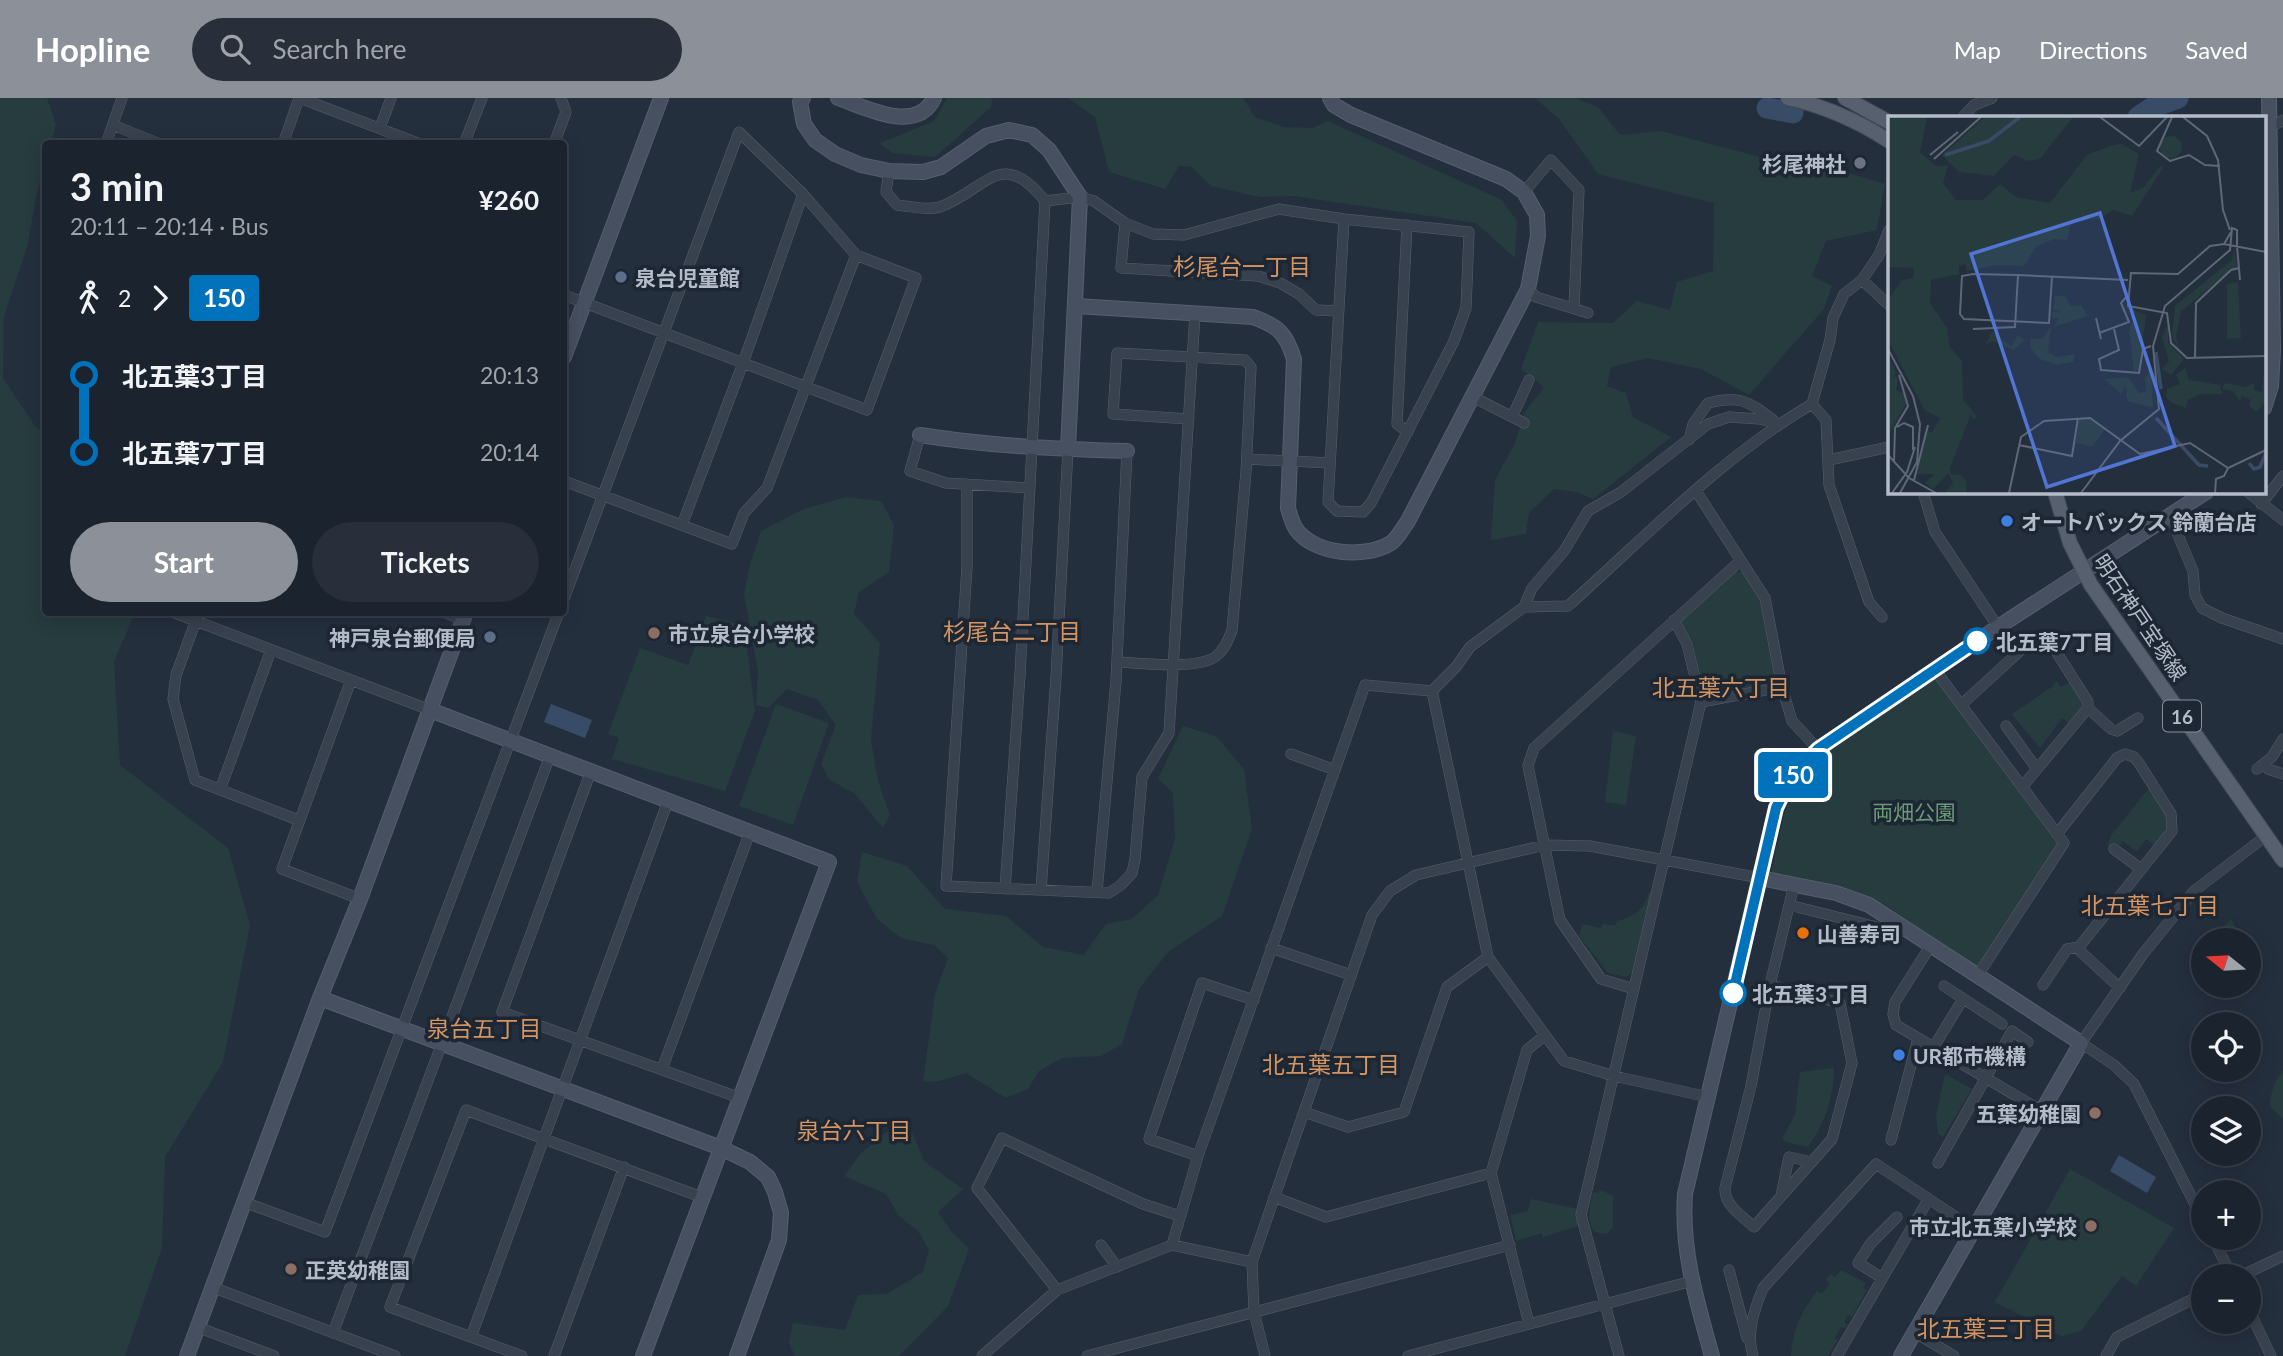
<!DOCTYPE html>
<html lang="en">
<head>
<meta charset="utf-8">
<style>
  :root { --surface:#1b232e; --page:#282f3a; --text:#f1f3f6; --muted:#a0a4aa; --line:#39404a; --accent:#8c9099 }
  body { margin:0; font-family:Lato,"Noto Sans JP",sans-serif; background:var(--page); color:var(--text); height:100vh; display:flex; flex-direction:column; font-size:26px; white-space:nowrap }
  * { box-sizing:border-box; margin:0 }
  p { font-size:23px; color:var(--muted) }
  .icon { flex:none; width:38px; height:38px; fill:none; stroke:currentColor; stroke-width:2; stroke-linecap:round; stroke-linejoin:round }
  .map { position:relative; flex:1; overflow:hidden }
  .drawer { position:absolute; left:42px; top:42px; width:525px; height:476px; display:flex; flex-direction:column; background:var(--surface); border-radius:7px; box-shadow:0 4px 18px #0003,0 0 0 2px var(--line) }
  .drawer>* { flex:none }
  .badge { padding:0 14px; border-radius:5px; font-size:24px; line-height:46px }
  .needle { width:46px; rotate:288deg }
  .fabs { position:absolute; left:2191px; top:830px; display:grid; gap:14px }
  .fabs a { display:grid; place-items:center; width:70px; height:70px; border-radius:50%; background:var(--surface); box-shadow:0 4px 18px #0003,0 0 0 2px var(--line); font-size:35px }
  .map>.badge { position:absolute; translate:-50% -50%; box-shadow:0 0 0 4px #fff }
  .legs { display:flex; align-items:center; gap:10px; height:77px; padding:0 28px; font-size:23px }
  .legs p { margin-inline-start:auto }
  .headline { display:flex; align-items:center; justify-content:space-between; height:119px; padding:0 28px }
  h1 { font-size:38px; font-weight:700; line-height:52px }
  .button { display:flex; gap:14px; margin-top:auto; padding:14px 28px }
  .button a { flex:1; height:80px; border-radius:42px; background:var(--accent); color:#fff; font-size:28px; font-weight:700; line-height:80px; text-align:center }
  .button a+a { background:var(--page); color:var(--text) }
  ul { padding:0 28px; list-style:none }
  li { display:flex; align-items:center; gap:24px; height:77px; font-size:26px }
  li i { display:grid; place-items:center; width:10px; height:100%; margin:0 9px; background:currentColor }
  li i::after { content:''; width:18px; height:18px; margin:-9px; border:5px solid; border-radius:50%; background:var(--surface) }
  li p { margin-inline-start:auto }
  li:first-child i { background:linear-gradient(#0000 50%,currentColor 0) }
  li:last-child i { background:linear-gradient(currentColor 50%,#0000 0) }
  header { display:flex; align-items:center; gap:42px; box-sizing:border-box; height:98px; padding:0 35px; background:var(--accent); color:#fff }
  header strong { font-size:33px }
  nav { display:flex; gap:38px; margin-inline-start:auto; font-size:24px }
  .search { width:490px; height:63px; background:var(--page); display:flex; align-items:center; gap:18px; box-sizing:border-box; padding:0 24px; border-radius:38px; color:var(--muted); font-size:26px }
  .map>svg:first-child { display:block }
  .green { fill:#263c3f }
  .water { fill:#394c67 }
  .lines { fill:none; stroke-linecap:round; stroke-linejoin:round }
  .river { stroke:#394c67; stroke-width:21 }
  .street-casing { stroke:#565f6c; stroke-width:11 }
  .secondary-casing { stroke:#565f6c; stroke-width:16 }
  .primary-casing { stroke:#414a57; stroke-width:16 }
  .street { stroke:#38414e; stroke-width:10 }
  .secondary { stroke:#465061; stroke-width:14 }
  .primary { stroke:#56606e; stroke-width:14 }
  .line-1-casing { stroke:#fff; stroke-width:16 }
  .line-1 { stroke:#0072bc; stroke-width:10 }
  .worship-dot { fill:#6b7280; stroke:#1d2633; stroke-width:2.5 }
  .service-dot { fill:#5c6f8a; stroke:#1d2633; stroke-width:2.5 }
  .shop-dot { fill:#3f7fe0; stroke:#1d2633; stroke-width:2.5 }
  .education-dot { fill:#8d6e63; stroke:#1d2633; stroke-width:2.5 }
  .stop-1-dot { fill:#fff; stroke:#0072bc; stroke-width:3.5 }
  .food-dot { fill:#e8710a; stroke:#1d2633; stroke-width:2.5 }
  .labels { text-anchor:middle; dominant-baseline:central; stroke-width:7; stroke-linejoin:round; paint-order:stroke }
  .shield { fill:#1d2633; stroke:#878f9c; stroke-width:2 }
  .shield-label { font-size:19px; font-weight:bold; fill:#b4bcc9 }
  .poi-label { font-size:21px; font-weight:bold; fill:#b4bcc9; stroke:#1d2633; text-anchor:start }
  .street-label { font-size:21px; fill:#b4bcc9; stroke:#1d2633 }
  .stop-label { font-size:21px; font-weight:bold; fill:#b4bcc9; stroke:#1d2633; text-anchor:start }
  .park-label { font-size:21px; fill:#6b9a76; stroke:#1d2633 }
  .neighbourhood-label { font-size:23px; fill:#d59563; stroke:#1d2633 }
  .inset-river { fill:none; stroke:#394c67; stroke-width:3.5 }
  .inset-road { fill:none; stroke:#5e6776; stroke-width:2 }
  .view { fill:#5274d3; fill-opacity:0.15; stroke:#5274d3; stroke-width:3.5 }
  .inset-edge { fill:none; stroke:#b4bcc9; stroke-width:3.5 }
</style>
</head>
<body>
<header>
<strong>Hopline</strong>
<div class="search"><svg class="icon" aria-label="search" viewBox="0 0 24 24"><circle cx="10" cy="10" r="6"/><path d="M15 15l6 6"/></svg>Search here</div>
<nav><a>Map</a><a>Directions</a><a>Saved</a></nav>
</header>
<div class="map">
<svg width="2283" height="1258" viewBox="0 0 2283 1258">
  <rect width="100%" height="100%" fill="#242f3e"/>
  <!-- green -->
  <path class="green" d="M0,0H47L56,27L51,45L46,46L45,64L38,91L27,149L4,218L3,280L35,328L45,335L46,514L129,515L133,520L114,563L120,667L228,750L250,827L223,964L165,1059L162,1150L125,1258H0Z
    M947,0H992L991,9L935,59L892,55L880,45L934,23Z
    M1068,0H1243L1255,19L1284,29L1312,30L1328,23L1502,102L1517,123L1515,160L1476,125L1293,98L1260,99L1211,88L1192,69L1179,68L1165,91L1109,74L1095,19Z
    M1535,0H1575L1598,9L1620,37L1661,33L1760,59L1775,73L1800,74L1818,66L1885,86L1877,132L1826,143L1812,178L1832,188L1824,211L1749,297L1701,271L1648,260L1611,269L1607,288L1626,295L1633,319L1671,339L1593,401L1576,394L1554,391L1529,415L1526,436L1491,442L1495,382L1515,345L1524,315L1544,289L1521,271L1538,224L1613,225L1637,203L1670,212L1677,184L1713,173L1714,105L1598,76L1559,21Z
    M846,399L881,403L894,427L889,474L859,494L854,516L880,545L871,642L878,683L890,717L883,730L855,696L829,681L821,666L836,627L818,602L787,591L768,610L756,607L758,573L744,496L750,467L761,433L804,411Z
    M1736,473L1745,475L1762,501L1777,579L1772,586L1712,599L1704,593L1693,544L1678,522Z
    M706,518L744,527L755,613L725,693L612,661L619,640L608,636L640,550L688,567Z
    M1935,580L2059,744L1977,871L1884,806L1839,787L1771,775L1785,713L1801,678L1825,654Z
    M2056,583L2061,589L2071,584L2084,604L2083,612L2071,627L2062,620L2040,650L2012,616L2053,588Z
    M776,606L829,625L793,727L739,708Z
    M1183,628L1216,638L1244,671L1252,731L1222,818L1168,854L1139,891L1122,946L1101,958L1062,960L1039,973L1028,991L1006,1000L966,975L939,983L923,984L935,896L948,860L934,847L901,840L877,821L857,784L862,754L907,768L945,811L1006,818L1043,849L1084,857L1106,826L1132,821L1158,797L1175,741L1173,695L1158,681Z
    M1613,633L1636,638L1626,707L1605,704Z
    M2150,689C2167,717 2178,719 2155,748L2146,741L2137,754L2123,743L2120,747L2112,750L2107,747L2112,736Z
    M1649,795L1651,796L1634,874L1626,879L1608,875L1579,838L1582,826L1601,830L1603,826L1615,828L1617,823C1634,819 1643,813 1649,795Z
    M2231,821L2243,842H2211Z
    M1834,970C1834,999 1824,1027 1808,1049L1786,1044L1782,1041L1795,1016L1800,974Z
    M2283,972V1021L2270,1008C2271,993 2274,984 2283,972Z
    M1945,976L1972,991L1943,1039L1938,1036L1936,1017Z
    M911,1032L924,1063L963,1091L938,1114L951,1133L969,1151L948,1208L899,1258H795L789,1245L793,1225L845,1232L858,1197L887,1196L923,1174L929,1152L918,1133L899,1118L886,1096L844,1078L861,1055L886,1034Z
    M2070,1071L2174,1130L2136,1188L2122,1178L2081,1233L2062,1238L1995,1204Z
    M1601,1092L1613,1098V1129L1607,1136L1595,1134C1585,1122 1590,1108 1593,1094L1599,1095Z
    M1531,1101L1578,1111L1581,1127L1543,1139L1542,1135L1516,1143L1510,1117L1528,1113Z
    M1841,1172L1866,1185L1863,1190L1867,1192L1852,1219L1848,1217L1844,1224L1848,1227L1845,1230L1841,1229L1835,1240L1838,1242L1828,1258H1791C1792,1233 1802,1212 1817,1193L1822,1196L1830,1185L1826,1182L1831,1176L1835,1179Z"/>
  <!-- water -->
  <path class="water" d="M551,606L592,622L585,640L544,624Z
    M2119,1057L2156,1079L2147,1095L2110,1073Z"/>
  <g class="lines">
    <!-- river -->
    <path class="river" d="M1767,10L1793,15
      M2138,19L2153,9L2178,0"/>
    <!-- street casing -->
    <g class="street-casing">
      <path id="street" d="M300,0L420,46
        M1963,19L1974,7L1992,0
        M113,27L160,46
        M380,30L391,0
        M2269,30L2283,22
        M106,46L122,0
        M283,46L299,0
        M464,46L482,0
        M554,46L566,14L561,0
        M889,73L886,94L897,107C909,108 928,113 940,109C985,93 1001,47 1045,103L1020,577L1005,791
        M1524,94L1551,62L1579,92L1574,210
        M1045,103L1080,99L1094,103L1125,125L1153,136L1184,137L1279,111L1344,121L1328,404L1337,413L1363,414L1371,405L1454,243L1466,210L1469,134L1344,121
        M1125,125L1121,170L1258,178L1280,185L1299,196L1316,212L1338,213
        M1407,127L1397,326L1408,334
        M1862,182L1889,207
        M1528,191L1536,199L1588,215
        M564,197L867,312L916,180L856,157L803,96L739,34L564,501
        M1473,299L1524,325
        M1812,306L1826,322L1829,387L1869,504L1882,519
        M1512,319L1529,282
        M920,337L910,373L946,385L1030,390
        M1689,342L1693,326L1708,305C1740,297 1748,303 1773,322
        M1247,361L1330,365
        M1829,362L1889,349
        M564,383L732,446L744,415L767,390L856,157
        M967,386V469L946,788L1109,795L1121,787L1132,775L1135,761L1142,679L1169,635L1195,216
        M1696,393L1765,500L1782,589L1792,623L1818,651
        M1923,394L1935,434L1998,529
        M2248,394L2283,422
        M2261,406L2283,378
        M2170,418L2193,473L2195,497L2202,510L2222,520L2283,541
        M682,427L743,265L803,96
        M1524,509L1532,490L1564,453L1588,413L1621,394L1708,326L1729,319L1760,321L1778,326
        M172,514L430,612
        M199,514L176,577L173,601L195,682L298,722
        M443,514L463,522
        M1117,564C1141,565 1195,572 1215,559C1224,552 1228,543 1232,532L1246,374L1251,269L1245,262L1117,255L1113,316L1189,321
        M1935,572L2064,745L1978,877
        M351,582L282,771L360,801
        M1432,593L1456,569L1470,549L1524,509L1568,508C1644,440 1724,357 1812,306L1830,242L1833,220L1844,196L1862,182L1879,157L1889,132
        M1432,593L1488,859L1564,963L1614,978L1708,999
        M1701,604L1782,589
        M1961,607L2033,541L2041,539L2052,547L2088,604V610L2022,689
        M2088,610L2111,631L2117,633L2138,620
        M2006,628L2037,671
        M1291,656L1335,672
        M2263,667L2268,671L2283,676
        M2257,671L2272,659L2283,641
        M591,673L502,914L740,1000
        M220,692L271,552
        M2057,736L2117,660L2125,656L2134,659L2139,665L2171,716L2172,733L2079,849L2081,854L2120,890
        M2114,751L2141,771
        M1041,792L1056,579L1068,351
        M1097,794L1116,583L1127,353
        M1789,807L1897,834L1908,833
        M1931,847L1895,904L1893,916L1896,927L2042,1013
        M1271,850L1351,877
        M1770,887L1840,905L1852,965L1832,1041L1754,1129C1742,1118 1724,1107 1725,1090L1751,988L1770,887L1794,787
        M2043,887L2067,851L2079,849
        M1944,888L2002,926
        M1634,891L1601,881L1560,822L1528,668L1534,650L1740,463
        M1933,950L1963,901
        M662,971L750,734
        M1304,1014L1348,1029L1404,1014L1447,889L1488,859
        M1891,1042L1918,941
        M1198,1058L1149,1041L1202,885L1254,902
        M1938,1065L2012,933L2028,944
        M1781,1098L1789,1059L1812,1064
        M1274,1099L1326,1119L1491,1075
        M244,1104L325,1134L559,514
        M2203,1122L2134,986L2114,967L2081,945L2143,856L2194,793L2266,738
        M2212,1139L2232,1178
        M1101,1147L1117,1169
        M1172,1147L1252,1164
        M1729,1172L1747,1240
        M2241,1178L2283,1158
        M1882,1180L1858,1165L1871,1145L1897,1119
        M212,1189L395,1258
        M1057,1192L977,1090L1002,1040L1143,1106L1180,1118
        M2249,1212L2271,1258
        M1529,1226L1491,1075L1527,952L1545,937
        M197,1229L274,1258
        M1914,1234L1954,1258
        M333,1235L550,658
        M471,1239L668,703
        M522,1258L390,1209L466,1012L704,1100
        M554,1258L624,1069
        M982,1258L1057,1192L1172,1147L1198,1058L1365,587L1432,593
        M1087,1258L1510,1147
        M1265,1258L1254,1214L1252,1164L1372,817L1390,793L1416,777L1545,747L1590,748L1760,780
        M1408,1258L1692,1183
        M1619,1258L1581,1117L1701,604L1687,546L1674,522
        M1753,1258C1746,1235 1754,1212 1763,1190L1876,1066L1974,1131
        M1837,1258L1928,1102
        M2106,1258L2117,1239L2203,1196"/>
    </g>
    <!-- secondary casing -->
    <g class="secondary-casing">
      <path id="secondary" d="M803,0L800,4L804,26L815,42L835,56L861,67L889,73L923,74L941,69L986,38L1009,32L1032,37L1049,52L1080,99L1068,351
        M838,0C865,9 917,37 934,0
        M1076,208L1253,219C1278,228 1286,235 1294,261L1288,410C1290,417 1292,425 1296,431C1314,457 1366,461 1391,445C1398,440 1403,430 1408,423L1528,191L1538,138L1537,117L1524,94L1506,81L1351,17L1334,7L1330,0
        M564,259L661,0
        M2264,310L2271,288L2273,251L2269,0
        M920,337C988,348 1058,351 1127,353
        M430,612L829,764L643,1258
        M1760,780L1836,795L1869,807L2081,945L1901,1258
        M320,900L721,1050L750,1064L768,1079L775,1094L781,1115L779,1142L737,1258
        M187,1258L320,900L360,801L466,514
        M1712,1258C1697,1204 1681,1153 1685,1096L1776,710L1791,679L1818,651L1998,529L2206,394"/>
    </g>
    <!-- primary casing -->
    <g class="primary-casing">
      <path id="primary" d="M1788,0C1824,8 1858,23 1889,43
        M1845,0L1889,24
        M2055,394L2070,445L2091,487L2283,762"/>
    </g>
    <!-- street -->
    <use href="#street" class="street"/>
    <!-- secondary -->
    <use href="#secondary" class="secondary"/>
    <!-- primary -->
    <use href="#primary" class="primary"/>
  </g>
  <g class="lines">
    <!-- line-1 casing -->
    <g class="line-1-casing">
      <path id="line-1" d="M1733,895L1776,710L1791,679L1818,651L1977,543"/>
    </g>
    <!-- line-1 -->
    <use href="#line-1" class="line-1"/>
  </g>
  <!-- markers -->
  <circle class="worship-dot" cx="1860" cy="65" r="7"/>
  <g class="service-dot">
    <circle cx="621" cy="179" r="7"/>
    <circle cx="490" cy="539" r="7"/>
  </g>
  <g class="shop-dot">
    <circle cx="2007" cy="423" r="7"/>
    <circle cx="1899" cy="957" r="7"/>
  </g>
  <g class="education-dot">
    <circle cx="654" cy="535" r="7"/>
    <circle cx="2095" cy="1015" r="7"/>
    <circle cx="2091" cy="1128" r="7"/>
    <circle cx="291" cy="1171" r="7"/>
  </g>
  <g class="stop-1-dot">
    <circle cx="1977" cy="543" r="12"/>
    <circle cx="1733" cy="895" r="12"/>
  </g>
  <circle class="food-dot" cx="1803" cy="835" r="7"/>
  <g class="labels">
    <!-- shield labels -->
    <rect class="shield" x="2163" y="602.5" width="38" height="31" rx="5"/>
    <g class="shield-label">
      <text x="2182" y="618">16</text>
    </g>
    <!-- poi labels -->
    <g class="poi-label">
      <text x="1846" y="65" text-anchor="end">杉尾神社</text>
      <text x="635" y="179">泉台児童館</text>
      <text x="2021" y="423">オートバックス 鈴蘭台店</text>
      <text x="668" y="535">市立泉台小学校</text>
      <text x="476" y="539" text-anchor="end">神戸泉台郵便局</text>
      <text x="1817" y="835">山善寿司</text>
      <text x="1913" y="957">UR都市機構</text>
      <text x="2081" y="1015" text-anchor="end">五葉幼稚園</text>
      <text x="2077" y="1128" text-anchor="end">市立北五葉小学校</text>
      <text x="305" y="1171">正英幼稚園</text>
    </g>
    <!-- street labels -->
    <g class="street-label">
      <text transform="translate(2141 519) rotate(56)">明石神戸宝塚線</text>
    </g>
    <!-- stop labels -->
    <g class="stop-label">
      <text x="1996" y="543">北五葉7丁目</text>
      <text x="1752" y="895">北五葉3丁目</text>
    </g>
    <!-- park labels -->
    <g class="park-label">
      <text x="1914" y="713">両畑公園</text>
    </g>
    <!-- neighbourhood labels -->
    <g class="neighbourhood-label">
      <text x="1242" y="168">杉尾台一丁目</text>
      <text x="1012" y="533">杉尾台二丁目</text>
      <text x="1721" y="589">北五葉六丁目</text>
      <text x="2150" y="807">北五葉七丁目</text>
      <text x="484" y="930">泉台五丁目</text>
      <text x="1331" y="966">北五葉五丁目</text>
      <text x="854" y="1032">泉台六丁目</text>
      <text x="1986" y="1230">北五葉三丁目</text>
    </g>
  </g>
  <!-- overview -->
  <g transform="translate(1888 18)">
    <rect width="378" height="378" fill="#242f3e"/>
    <path d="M0,1H39L32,36L48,50H60L55,67L68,84H95L112,68L128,81L162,87L199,39L225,29L234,28L251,38L242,77L255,72L273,49L275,52L244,100L225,94L211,103L183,106L179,124L166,123L148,131L136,150L109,149L79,155L77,148L71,150V158L43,164L42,187L59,212L61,230L74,245L75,283L89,301L85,304L83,298L62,352L63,359L72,358L79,366L78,377H57L65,366L60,358L45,373L37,367L47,358H29L38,315L44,316L52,302L37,295L0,224V184L14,164L25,162L26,152L0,151ZM97,1H185L152,43L140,45L126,39L106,60L71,56L54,39ZM272 31a11 11 0 1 1 22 0a11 11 0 1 1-22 0ZM346,132L349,150L293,195L288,220L291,233L284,220L287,190L344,144ZM350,166L353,222L339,223V168ZM167,180H177L183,190L193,189L200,200L166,211L171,202H164V196L175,195L165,194ZM236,190L258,199L251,253L246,257L241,212L248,199ZM280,208V227L296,243L283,259L274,253L281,245L274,221ZM163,210L160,236L169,241L187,238L185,246L169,249L152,243L143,233L142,223L155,222ZM104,215L123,230L130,219L137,224L126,234L105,225L98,228ZM1,241L8,257L4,264L8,260L10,264L8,274L17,278L19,286L1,318L0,331ZM297,252L301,264L332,269L334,278H312L300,284L298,292L284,287L278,282L279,273L292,268L288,259ZM263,253L265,292L239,285L238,270L233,278L216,263L240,261L251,277L258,275L257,262ZM376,255L378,284L369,296L361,290L363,284L354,280L352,285L345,275L334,273L337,267L357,271L366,267V274L374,276ZM191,303H202L217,313L204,331L188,327Z" fill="#263c3f"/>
    <path class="inset-river" d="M57,39L101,25L132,1M268,236L273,273M268,302L311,349L320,350M361,347L366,353L372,351L378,337"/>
    <path class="inset-road" d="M212,1L251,30L279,1M284,1L269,35L282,45L301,39L317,49L332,50M295,1L319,20L330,44L335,94L342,114M42,39L70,16M46,43L93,1M343,116L336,128L378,136M336,128L322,130L290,158L243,157L240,190L279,197L283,227L299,242L378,240M349,130L352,164M164,161L161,207L76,203L72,198L74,160L85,158L130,159L240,164M208,202L213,223M85,213L127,211L130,159M226,213L231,234L211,243L213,254L251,257L255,233L263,230M211,217L241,206L233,187L240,179M0,233L25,280L32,308L29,346L12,377M307,243L308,187L343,154L351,152M9,311L16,307L25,311V334M131,329L184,340L190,302M0,339L21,362L48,377M6,346L7,312L20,290L11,259M26,364L40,309M4,377L19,356L27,331M121,377L133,321L156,305L202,302L252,338L302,327L340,352M193,377L232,325L271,293L265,230L277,190L342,134L344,112L349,114V130M327,377L328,363L336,360L340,352L378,334"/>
    <path class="view" d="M212,97L287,330L159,371L83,138Z"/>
    <rect width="378" height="378" class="inset-edge"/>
  </g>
</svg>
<div class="fabs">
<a><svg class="needle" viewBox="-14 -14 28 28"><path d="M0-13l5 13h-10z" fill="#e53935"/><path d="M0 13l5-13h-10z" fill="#a0a4aa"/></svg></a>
<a><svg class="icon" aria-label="locate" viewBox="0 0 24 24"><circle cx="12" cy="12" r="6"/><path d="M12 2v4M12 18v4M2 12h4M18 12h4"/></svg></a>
<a><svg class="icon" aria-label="layers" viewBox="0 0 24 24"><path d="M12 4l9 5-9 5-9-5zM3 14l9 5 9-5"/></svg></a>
<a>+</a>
<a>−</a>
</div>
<b class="badge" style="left:1793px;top:677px;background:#0072bc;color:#fff">150</b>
<section class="drawer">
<div class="headline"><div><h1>3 min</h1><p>20:11 – 20:14 · Bus</p></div><b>¥260</b></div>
<div class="legs"><svg class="icon" aria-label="walk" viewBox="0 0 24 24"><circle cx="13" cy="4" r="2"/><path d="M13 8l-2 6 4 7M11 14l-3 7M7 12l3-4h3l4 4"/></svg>2<svg class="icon" aria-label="forward" viewBox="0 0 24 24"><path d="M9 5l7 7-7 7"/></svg><b class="badge" style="background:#0072bc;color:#fff">150</b></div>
<ul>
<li><i style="color:#0072bc"></i><b>北五葉3丁目</b><p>20:13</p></li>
<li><i style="color:#0072bc"></i><b>北五葉7丁目</b><p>20:14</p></li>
</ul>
<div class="button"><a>Start</a><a>Tickets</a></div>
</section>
</div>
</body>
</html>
